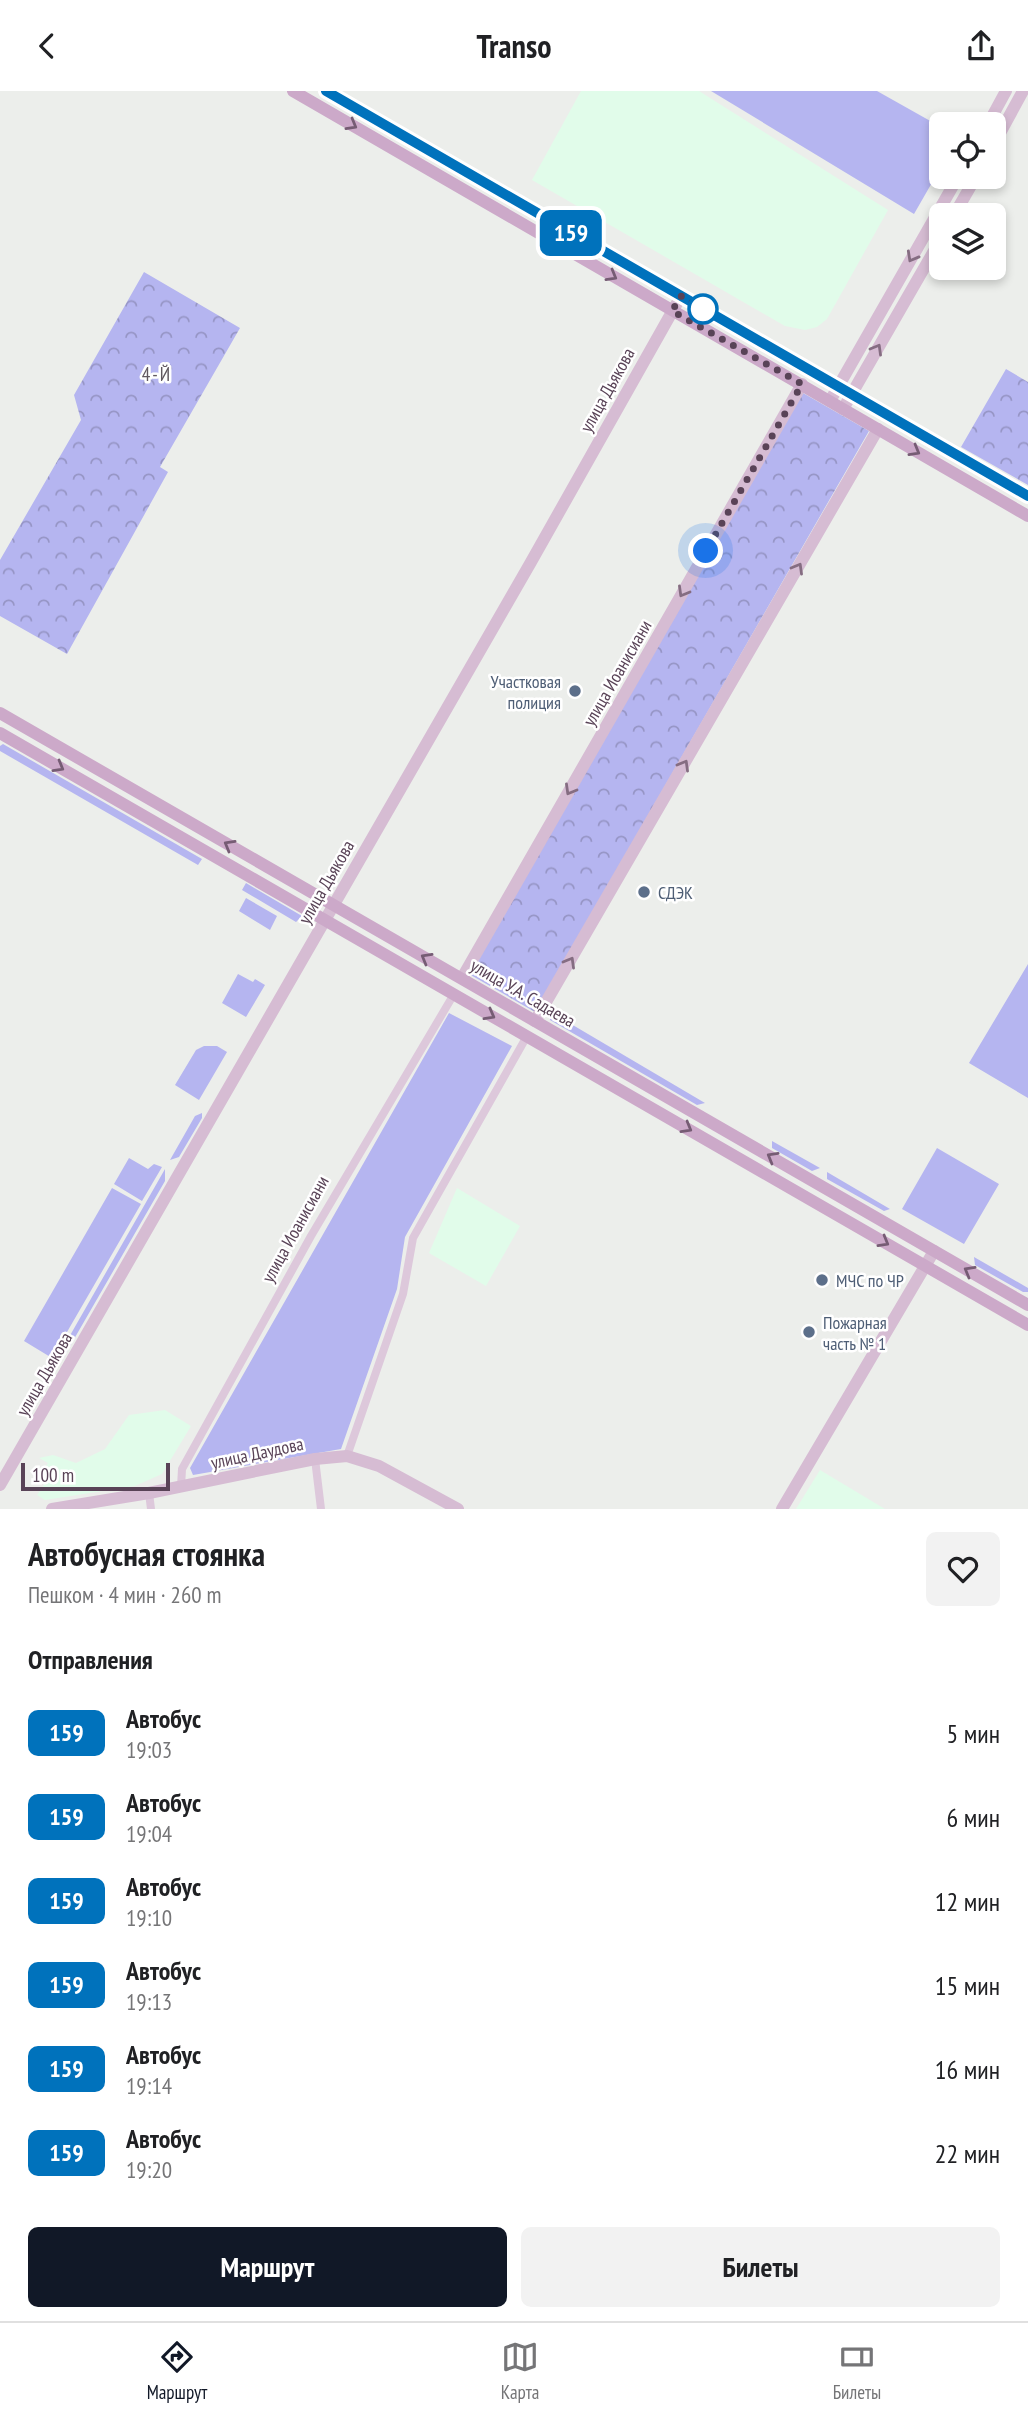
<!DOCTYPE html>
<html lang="ru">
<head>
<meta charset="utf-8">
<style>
  :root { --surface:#fff; --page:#f2f2f2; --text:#202124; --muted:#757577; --line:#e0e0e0; --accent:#111827 }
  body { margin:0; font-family:"PT Sans Narrow",sans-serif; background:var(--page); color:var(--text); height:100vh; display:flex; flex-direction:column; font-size:26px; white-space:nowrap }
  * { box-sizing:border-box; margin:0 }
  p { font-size:23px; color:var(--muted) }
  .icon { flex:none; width:38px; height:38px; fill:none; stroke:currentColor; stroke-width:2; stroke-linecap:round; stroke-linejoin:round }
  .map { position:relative; height:1418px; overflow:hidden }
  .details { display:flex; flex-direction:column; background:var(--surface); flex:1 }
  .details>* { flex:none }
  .badge { padding:0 14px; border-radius:10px; font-size:24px; line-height:46px }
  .buttons { position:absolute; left:929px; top:21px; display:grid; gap:14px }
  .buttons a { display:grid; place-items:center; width:77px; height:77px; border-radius:10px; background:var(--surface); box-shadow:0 4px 10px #0003; font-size:35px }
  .scale { position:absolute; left:21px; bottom:18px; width:149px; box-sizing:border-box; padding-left:7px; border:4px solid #594357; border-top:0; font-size:19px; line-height:24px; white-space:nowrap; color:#594357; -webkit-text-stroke:5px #fff; paint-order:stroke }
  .you { position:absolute; width:35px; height:35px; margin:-18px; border:5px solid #fff; border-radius:50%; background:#1a73e8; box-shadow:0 0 0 10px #1a73e833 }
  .map>.badge { position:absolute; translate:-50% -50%; box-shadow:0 0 0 4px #fff }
  h2 { padding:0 28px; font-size:26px; line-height:63px }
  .round { display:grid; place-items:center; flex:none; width:74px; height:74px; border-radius:10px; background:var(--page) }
  .head { display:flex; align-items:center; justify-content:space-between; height:119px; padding:0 28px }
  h1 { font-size:33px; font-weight:700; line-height:52px }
  .cta { display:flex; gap:14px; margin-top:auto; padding:14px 28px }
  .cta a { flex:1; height:80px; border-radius:10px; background:var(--accent); color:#fff; font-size:28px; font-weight:700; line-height:80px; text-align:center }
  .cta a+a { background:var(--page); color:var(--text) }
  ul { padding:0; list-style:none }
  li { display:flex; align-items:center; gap:21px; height:84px; padding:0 28px }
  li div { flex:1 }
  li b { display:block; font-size:26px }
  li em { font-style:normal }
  li .badge { min-width:77px; font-weight:700; text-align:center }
  header { display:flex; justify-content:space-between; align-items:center; height:91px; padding:0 28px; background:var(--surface); font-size:32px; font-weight:700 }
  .tab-bar { display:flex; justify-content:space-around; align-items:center; height:98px; border-top:2px solid var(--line); background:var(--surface); font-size:19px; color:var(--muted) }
  .tab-bar a { display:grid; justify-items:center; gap:4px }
  .tab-bar .on { color:var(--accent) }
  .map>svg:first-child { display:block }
  .commercial { fill:#e1fcea }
  .green { fill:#b5b5f0 }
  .forest { fill:url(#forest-crowns) }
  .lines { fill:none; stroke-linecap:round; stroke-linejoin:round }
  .street { stroke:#ddc8db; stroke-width:8 }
  .secondary { stroke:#d6bcd3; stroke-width:12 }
  .primary { stroke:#cca9c9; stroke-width:12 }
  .oneway { stroke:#765c74 }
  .oneway2 { stroke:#856d82 }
  .line-casing { stroke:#fff; stroke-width:16 }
  .line { stroke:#0072bc; stroke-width:10 }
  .walk { stroke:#594357; stroke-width:7; stroke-dasharray:0 12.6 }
  .stop-dot { fill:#fff; stroke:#0072bc; stroke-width:3.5 }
  .service-dot { fill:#5c6f8a; stroke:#fff; stroke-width:2.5 }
  .labels { text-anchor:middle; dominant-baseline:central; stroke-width:5; stroke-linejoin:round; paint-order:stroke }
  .street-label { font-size:18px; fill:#594357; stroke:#fff }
  .service-label { font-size:18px; fill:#4e5e75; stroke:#fff; text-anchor:start }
  .neighbourhood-label { font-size:19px; letter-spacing:2px; fill:#60585f; stroke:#fff }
</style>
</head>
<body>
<header><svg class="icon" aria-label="back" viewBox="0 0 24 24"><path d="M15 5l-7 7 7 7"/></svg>Transo<svg class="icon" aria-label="share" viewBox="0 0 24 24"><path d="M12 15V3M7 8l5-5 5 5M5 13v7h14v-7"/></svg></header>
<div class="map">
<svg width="1028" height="1418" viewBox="0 0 1028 1418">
  <defs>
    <pattern id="forest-crowns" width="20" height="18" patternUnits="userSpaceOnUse" patternTransform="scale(1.75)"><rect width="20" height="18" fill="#b5b5f0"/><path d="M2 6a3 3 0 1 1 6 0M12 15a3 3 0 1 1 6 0" fill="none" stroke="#9695c5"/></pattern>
  </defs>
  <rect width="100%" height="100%" fill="#eceeeb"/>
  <!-- commercial -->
  <path class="commercial" d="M581,0H699L888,119L827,228L817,236L805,239L785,235L532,89Z
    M457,1097L520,1135L486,1195L429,1162Z
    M165,1319L191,1335L162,1383L135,1395L45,1409L37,1404L48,1388L41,1382L48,1372L39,1367L53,1364L76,1372L105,1358L129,1324Z
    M820,1379L885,1418H796Z"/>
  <!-- green -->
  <path class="green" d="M711,0H877L941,36V76L914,123Z
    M3,653L202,768L198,774L0,660V655Z
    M246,792L302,825L296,831L242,799Z
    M246,807L277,825L270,839L239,820Z
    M1028,873V1007L969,972Z
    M238,883L253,891L255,888L265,894L246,926L222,912Z
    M549,920L705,1012L697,1014L550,929Z
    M449,922L512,955L405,1146L397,1198L341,1358L193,1384L190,1377Z
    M204,955H217L227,961L199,1009L175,994L196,959Z
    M202,1022V1027L179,1066L170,1069L195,1025Z
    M772,1050L820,1077L812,1080L772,1057Z
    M937,1057L999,1093L964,1153L902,1118Z
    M129,1067L148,1078L154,1073L162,1076L142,1110L114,1093Z
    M165,1078V1090L62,1269H56Z
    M827,1081L890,1118L884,1120L827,1088Z
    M112,1097L141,1113L52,1267L24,1250Z
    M974,1166L1028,1197V1201H1023L975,1174Z"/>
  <!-- forest -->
  <path class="forest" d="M144,181L240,237L160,376L168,381L67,563L0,525V469L81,329L74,304Z
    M1006,278L1028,291V394L961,356Z
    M803,302L869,340L535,921L469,883Z"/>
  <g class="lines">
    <!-- street -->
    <path class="street" d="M347,1365L403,1203L413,1147L527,945
      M315,1368L321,1418
      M181,1396L182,1378L311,1145L454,903
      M149,1402L151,1418"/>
    <!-- secondary -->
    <path class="secondary" d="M988,33L1006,0
      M994,53L1023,0
      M954,124L976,86
      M830,310L958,86
      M843,318L942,146
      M462,887L802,293
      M535,930L878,338
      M0,1394L531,471L681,205
      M52,1418L149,1402L315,1368L347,1365L379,1375L458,1418
      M782,1418L934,1160"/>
    <!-- primary -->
    <path class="primary" d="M293,0L1028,425
      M326,0L1028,405
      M0,622L1028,1214
      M0,642L1028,1234"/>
  </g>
  <!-- one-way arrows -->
  <defs><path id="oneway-chevron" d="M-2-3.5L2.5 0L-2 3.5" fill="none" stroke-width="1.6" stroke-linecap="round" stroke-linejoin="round" transform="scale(1.75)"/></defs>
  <g class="oneway">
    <use href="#oneway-chevron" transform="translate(352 34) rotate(30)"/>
    <use href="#oneway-chevron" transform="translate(612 185) rotate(30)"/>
    <use href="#oneway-chevron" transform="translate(915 360) rotate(30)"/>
    <use href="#oneway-chevron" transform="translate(59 676) rotate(30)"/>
    <use href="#oneway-chevron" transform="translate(229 754) rotate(-150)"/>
    <use href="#oneway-chevron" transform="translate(426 867) rotate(-150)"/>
    <use href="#oneway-chevron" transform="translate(490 924) rotate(29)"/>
    <use href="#oneway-chevron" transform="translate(687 1037) rotate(30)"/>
    <use href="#oneway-chevron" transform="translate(772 1066) rotate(-150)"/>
    <use href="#oneway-chevron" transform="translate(884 1151) rotate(30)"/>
    <use href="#oneway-chevron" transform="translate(969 1180) rotate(-150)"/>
  </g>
  <g class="oneway2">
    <use href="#oneway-chevron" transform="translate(912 166) rotate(119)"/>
    <use href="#oneway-chevron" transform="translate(877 258) rotate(-60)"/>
    <use href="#oneway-chevron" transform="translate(798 477) rotate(-60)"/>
    <use href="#oneway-chevron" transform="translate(683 501) rotate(120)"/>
    <use href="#oneway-chevron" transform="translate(684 674) rotate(-60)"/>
    <use href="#oneway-chevron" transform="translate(570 699) rotate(120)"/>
    <use href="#oneway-chevron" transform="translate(570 871) rotate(-60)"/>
  </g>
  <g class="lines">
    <!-- line casing -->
    <g class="line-casing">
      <path id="line" d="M326,0L1028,405"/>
    </g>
    <!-- line -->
    <use href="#line" class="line"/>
    <!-- walk -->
    <path class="walk" d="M703,218L681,205L672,220L802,293L706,460"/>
  </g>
  <!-- markers -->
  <circle class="stop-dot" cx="703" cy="218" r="14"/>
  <g class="service-dot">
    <circle cx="575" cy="600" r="7"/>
    <circle cx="644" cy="801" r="7"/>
    <circle cx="822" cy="1189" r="7"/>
    <circle cx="809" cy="1241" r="7"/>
  </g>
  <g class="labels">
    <!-- street labels -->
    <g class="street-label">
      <text transform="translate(607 299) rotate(-61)">улица Дьякова</text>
      <text transform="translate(617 582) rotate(-60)">улица Иоанисиани</text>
      <text transform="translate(326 791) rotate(-60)">улица Дьякова</text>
      <text transform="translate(523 902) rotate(30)">улица У.А. Садаева</text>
      <text transform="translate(295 1138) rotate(-61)">улица Иоанисиани</text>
      <text transform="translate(44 1283) rotate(-60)">улица Дьякова</text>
      <text transform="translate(257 1362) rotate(-12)">улица Даудова</text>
    </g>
    <!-- service labels -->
    <g class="service-label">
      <text x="561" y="590" text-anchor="end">Участковая<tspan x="561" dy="21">полиция</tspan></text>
      <text x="658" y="801">СДЭК</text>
      <text x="836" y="1189">МЧС по ЧР</text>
      <text x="823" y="1231">Пожарная<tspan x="823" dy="21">часть № 1</tspan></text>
    </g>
    <!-- neighbourhood labels -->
    <g class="neighbourhood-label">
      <text x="157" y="283">4-Й</text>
    </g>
  </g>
</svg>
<div class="buttons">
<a><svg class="icon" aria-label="locate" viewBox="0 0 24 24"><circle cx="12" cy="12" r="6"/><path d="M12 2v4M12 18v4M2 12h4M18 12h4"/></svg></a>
<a><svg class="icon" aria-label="layers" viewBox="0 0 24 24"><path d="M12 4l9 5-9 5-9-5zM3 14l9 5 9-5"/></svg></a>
</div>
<div class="scale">100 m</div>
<div class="you" style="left:706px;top:460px"></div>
<b class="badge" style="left:571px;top:142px;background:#0072bc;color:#fff">159</b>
</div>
<section class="details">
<div class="head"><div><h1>Автобусная стоянка</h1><p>Пешком · 4 мин · 260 m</p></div><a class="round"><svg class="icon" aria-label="heart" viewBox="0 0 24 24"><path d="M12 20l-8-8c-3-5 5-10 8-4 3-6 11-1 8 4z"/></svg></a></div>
<h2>Отправления</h2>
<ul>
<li><span class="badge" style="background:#0072bc;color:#fff">159</span><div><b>Автобус</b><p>19:03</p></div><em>5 мин</em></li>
<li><span class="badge" style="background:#0072bc;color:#fff">159</span><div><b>Автобус</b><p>19:04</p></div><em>6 мин</em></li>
<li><span class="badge" style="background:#0072bc;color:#fff">159</span><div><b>Автобус</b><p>19:10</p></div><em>12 мин</em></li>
<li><span class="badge" style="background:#0072bc;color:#fff">159</span><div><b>Автобус</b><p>19:13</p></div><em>15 мин</em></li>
<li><span class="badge" style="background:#0072bc;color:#fff">159</span><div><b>Автобус</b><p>19:14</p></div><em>16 мин</em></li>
<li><span class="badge" style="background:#0072bc;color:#fff">159</span><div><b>Автобус</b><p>19:20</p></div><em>22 мин</em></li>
</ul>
<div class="cta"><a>Маршрут</a><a>Билеты</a></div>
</section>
<nav class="tab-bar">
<a class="on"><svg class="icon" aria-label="directions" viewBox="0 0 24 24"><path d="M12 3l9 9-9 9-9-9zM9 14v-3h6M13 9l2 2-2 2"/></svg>Маршрут</a>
<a><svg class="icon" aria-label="map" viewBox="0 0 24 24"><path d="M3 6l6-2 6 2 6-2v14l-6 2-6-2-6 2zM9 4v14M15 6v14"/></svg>Карта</a>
<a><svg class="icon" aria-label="tickets" viewBox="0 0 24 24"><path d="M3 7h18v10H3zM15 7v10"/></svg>Билеты</a>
</nav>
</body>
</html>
